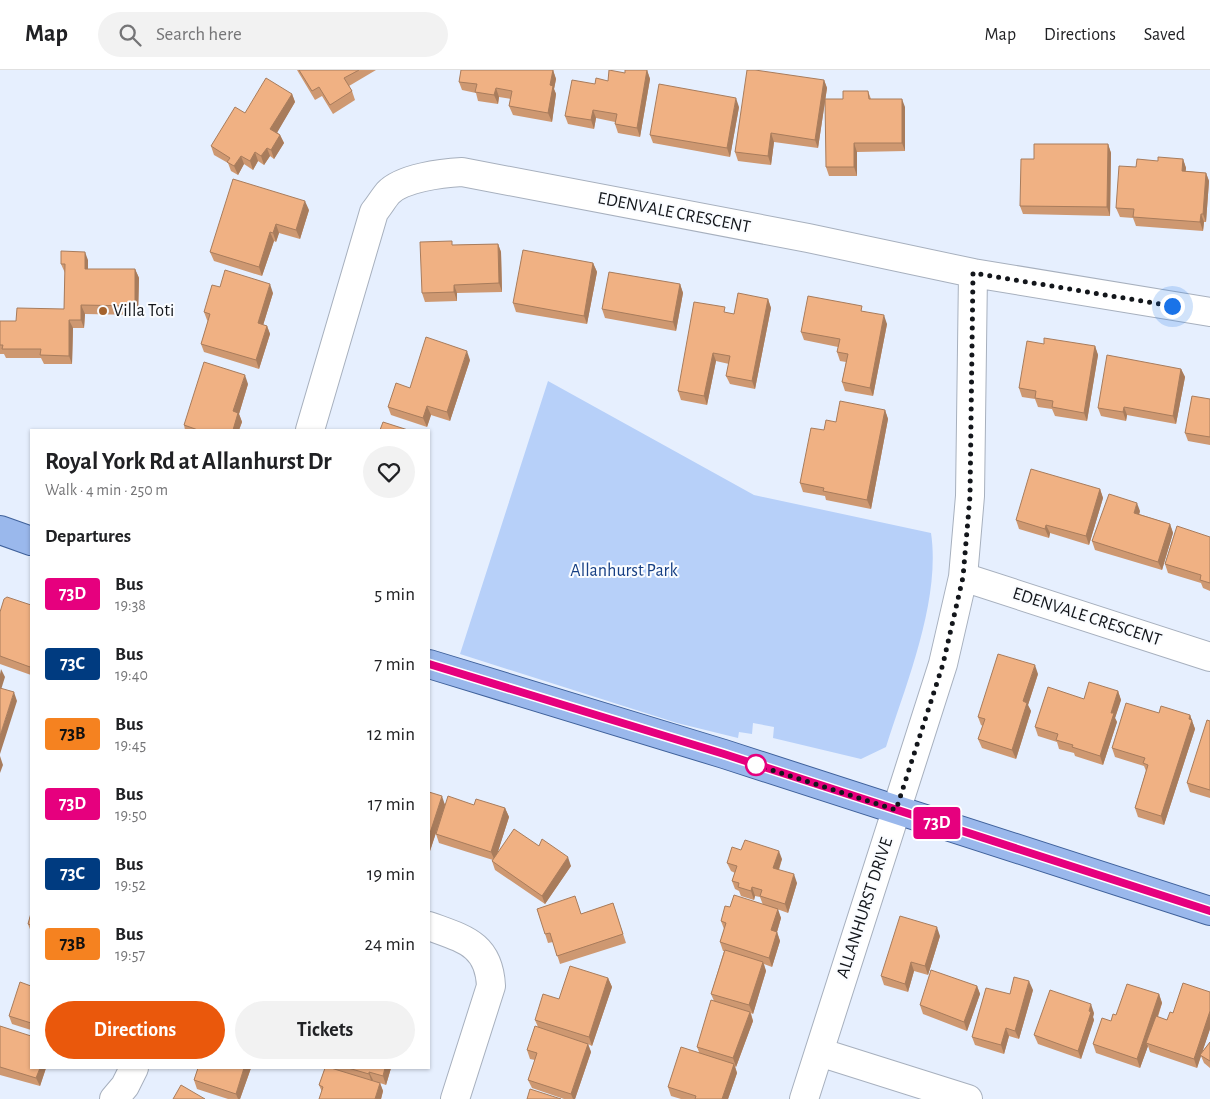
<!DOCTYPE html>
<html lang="en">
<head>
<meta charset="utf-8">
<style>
  :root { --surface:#fff; --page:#f2f2f2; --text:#202124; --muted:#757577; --line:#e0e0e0; --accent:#ea580c }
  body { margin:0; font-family:"Alegreya Sans",sans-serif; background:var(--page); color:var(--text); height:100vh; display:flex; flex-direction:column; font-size:19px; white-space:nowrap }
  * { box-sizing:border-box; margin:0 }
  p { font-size:16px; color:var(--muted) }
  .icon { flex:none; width:28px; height:28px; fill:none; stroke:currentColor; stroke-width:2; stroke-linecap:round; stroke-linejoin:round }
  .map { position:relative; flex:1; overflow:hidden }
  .panel { position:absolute; left:30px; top:359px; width:400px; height:640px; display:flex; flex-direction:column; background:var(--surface); border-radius:0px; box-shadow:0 1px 4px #0004 }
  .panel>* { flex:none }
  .badge { padding:0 10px; border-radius:4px; font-size:18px; line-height:32px }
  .you { position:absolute; width:25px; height:25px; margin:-12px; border:4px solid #fff; border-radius:50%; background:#1a73e8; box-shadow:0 0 0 8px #1a73e833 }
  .map>.badge { position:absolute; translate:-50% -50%; box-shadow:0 0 0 2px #fff }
  h2 { padding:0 15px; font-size:19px; line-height:45px }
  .round { display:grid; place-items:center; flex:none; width:52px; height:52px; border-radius:26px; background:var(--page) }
  .overview { display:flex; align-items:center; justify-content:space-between; height:85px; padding:0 15px }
  h1 { font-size:24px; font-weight:600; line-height:38px }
  .primary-button { display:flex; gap:10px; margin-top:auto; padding:10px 15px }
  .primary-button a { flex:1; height:58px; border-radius:30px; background:var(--accent); color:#fff; font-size:20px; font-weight:600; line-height:58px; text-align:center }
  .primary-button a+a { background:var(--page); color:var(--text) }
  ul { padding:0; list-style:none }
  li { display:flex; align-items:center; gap:15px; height:70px; padding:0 15px }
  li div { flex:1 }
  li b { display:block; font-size:19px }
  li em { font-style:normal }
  li .badge { min-width:55px; font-weight:700; text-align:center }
  header { display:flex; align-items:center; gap:30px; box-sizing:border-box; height:70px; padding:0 25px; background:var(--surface); border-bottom:1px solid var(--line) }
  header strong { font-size:24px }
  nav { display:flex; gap:28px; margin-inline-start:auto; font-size:18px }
  .search { width:350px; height:45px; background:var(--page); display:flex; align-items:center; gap:12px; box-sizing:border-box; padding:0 18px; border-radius:28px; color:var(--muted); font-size:19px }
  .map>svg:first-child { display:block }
  .green { fill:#b7d0f9 }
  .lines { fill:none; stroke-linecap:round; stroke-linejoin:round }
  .minor-casing { stroke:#a7b0be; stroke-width:30 }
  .major-casing { stroke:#3f619b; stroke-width:30 }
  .minor { stroke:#fff; stroke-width:28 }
  .major { stroke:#9ab8ec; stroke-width:28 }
  .wall { fill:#ce9871 }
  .shaded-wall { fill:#a87c5c }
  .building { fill:#f0b183; stroke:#a87c5c }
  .line-casing { stroke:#fff; stroke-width:11 }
  .line { stroke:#e6007e; stroke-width:8 }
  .walk { stroke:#13161b; stroke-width:5; stroke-dasharray:0 9 }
  .poi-dot { fill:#a4632e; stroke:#fafcff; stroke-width:2 }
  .stop-dot { fill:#fff; stroke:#e6007e; stroke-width:2.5 }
  .labels { text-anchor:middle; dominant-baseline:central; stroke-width:4; stroke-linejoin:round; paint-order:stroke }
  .street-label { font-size:18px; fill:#13161b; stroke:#fafcff }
  .poi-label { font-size:18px; fill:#13161b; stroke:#fafcff; text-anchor:start }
  .park-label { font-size:18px; fill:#163f84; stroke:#fafcff }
</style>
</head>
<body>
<header>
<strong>Map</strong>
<div class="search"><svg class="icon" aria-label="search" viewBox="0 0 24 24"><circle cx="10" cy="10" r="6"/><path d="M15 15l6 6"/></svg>Search here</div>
<nav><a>Map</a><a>Directions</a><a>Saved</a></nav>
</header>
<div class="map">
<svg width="1210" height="1029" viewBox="0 0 1210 1029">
  <rect width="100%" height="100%" fill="#e6effe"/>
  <!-- green -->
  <path class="green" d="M548,311L754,425L931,463C941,530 906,614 886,677L861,689L773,668L774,657L753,653L752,664L739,662L738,668L677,653L460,584Z"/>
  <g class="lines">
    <!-- minor casing -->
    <g class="minor-casing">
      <path id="minor" d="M310,360L374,142C379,136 383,129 388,123C402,108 442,103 462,102L808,168L973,203L1210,242
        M963,507L1210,587
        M429,856C464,869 489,874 491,916L455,1029
        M819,982L968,1029
        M114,1029L125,1016L134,998
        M804,1029L943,594L963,507L970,426L973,203"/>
    </g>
    <!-- major casing -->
    <g class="major-casing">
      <path id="major" d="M0,460L31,471
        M429,594L724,684L1210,841"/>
    </g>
    <!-- minor -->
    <use href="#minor" class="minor"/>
    <!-- major -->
    <use href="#major" class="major"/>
  </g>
  <!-- wall -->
  <path class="wall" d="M297,0H376L349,16L352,21L355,30L333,44L322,26L315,30Z
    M553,0L556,9L554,19L556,24L552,52L513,45L509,36L511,29L499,27L498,34L478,31L476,23L462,20L459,12Z
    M647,0L650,9L640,67L618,63L615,54V52L596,48L594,59L568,54L565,46L595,14L608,11L625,3Z
    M824,10L827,18L818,78L774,72L771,95L738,91L735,82Z
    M868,21L871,29L905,37V81L857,82V106H829L826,97L843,29Z
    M292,24L295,32L277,62L280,65L284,73L274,89L270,86L264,95L258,91L253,100L244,94L238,105L231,101L228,93L214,85L211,76L245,43Z
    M739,37L730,87L653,73L650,65Z
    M1108,74L1111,83L1110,146L1023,144L1020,136L1034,89Z
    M1183,89L1186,98L1185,101L1206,103L1209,111L1206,152H1204L1203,161L1136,156L1133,148L1120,147L1116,138L1136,97L1158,91Z
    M309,140L300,169L279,163L276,172L274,171L262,206L214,191L210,182Z
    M498,174L501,182L502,222L457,223V231L425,232L422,223L454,175Z
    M88,190V199H135L139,208L138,245L85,244L84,258H73L72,294H44L41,288H6L4,284H0V236V251H16L64,239L65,203L61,194Z
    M593,193L597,202L587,254L516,242L513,233Z
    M680,214L683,223L676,261L605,248L602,239Z
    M220,217L273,223L263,255L267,256L270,264L259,299L204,282L201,274L208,251L207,250L204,242Z
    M768,229L771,238L755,319L730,314L726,306L729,294L716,291L707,335L681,330L678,321L727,243L734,244Z
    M864,241L887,254L873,326L845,321L842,312L846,292L840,291L837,282L838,277L804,270L801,262Z
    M1044,274L1095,276L1098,285L1087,351L1055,346L1052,339L1038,337L1035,329L1022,327L1019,318Z
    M470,290L450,351L431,345L427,357L391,345L388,337L410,318Z
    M1181,299L1185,307L1176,354L1127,345L1126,351L1101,346L1098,338Z
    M248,314L239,344L242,352L239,360H185L184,355Z
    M1210,329V375L1188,371L1185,363Z
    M885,340L888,349L871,439L826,430L825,426L803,422L800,413L824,360L836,352Z
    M1100,419L1103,428L1089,475L1050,463L1049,468L1019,459L1016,450Z
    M1140,441L1139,444L1170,454L1173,463L1162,500L1095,480L1092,471Z
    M1210,467V521L1203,518L1201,513L1168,503L1165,494Z
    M31,535V605L0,594V542Z
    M1038,604L1028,635L1031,641L1016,689L982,678L978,669L983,656L981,655L978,647Z
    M1118,621L1121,630L1115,648L1117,652L1103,695L1075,686L1074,683L1059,679L1057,672L1038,666L1035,657L1084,629Z
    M1159,643L1190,645L1195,659L1164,755L1138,747L1135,738L1146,701L1144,696L1115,687L1112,678Z
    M1210,651V728L1190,722L1187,713Z
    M429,722L445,734L474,735L505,738L509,747L497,784L539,776L571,796L545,834L495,800L492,791L493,790L439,773L436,764L437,760L429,784Z
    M741,780L782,789L779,800L797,813L788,843L777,839L781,848L777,862L780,871L772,897L764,894L766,901L753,944L751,943L753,951L736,997L735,996L737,1003L728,1029H681L671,1026L668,1017L699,982L697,977L714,931L711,924L724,881H723L720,872L724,859L721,851L730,837L763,835L760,827L755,826L754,830L741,826L739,821L735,819L732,811L735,803L731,801L727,793Z
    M613,833L626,873L560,894L553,872L548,873L537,839L581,844Z
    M31,843V862L28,854Z
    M940,866L928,905L914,901L908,922L884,915L881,906Z
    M608,908L612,917L592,976L588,974L591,982L575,1029H564L532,1018L528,1010L535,990L530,989L527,980L538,957L535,950L559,929Z
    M31,916V960L12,954L9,946Z
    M977,916L980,924L967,961L923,944L920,935Z
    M1033,920L1019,969L1009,966L1004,984L975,975L972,967L1010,924Z
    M1210,922V959L1202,982L1210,972V998L1204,993L1201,986L1197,998L1150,982L1148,976L1140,998L1096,983L1093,974L1111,951L1116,945L1159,924L1162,933L1158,947L1167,950L1173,943Z
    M1094,943L1093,947L1094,950L1081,989L1038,974L1034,965Z
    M0,956L46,998L40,1016L0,1005Z
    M198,998H251L240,1029H228L197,1019L194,1010Z
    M325,998H391L386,1015L380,1013L383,1021L381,1029H319L322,1022L319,1015Z"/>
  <!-- shaded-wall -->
  <path class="shaded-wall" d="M553,0L556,9L554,19L556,24L552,52L548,43L550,15Z
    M647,0L650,9L640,67L637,58Z
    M824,10L827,18L818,78L815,70Z
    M496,18L499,27L498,34L494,25Z
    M292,24L295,32L274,68L270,59Z
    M736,28L739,37L730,87L727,78Z
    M902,29L905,37V81L902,73Z
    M593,40L596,48L594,59L591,50Z
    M771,63L774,72L771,95L768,86Z
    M280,65L284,73L274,89L271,80Z
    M854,73L857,82V106L854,97Z
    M1108,74L1111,83L1110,146L1107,137Z
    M267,78L270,86L264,95L261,86Z
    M255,82L258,91L253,100L250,91Z
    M241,86L244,94L238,105L234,96Z
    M1183,89L1186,98L1185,110L1182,101Z
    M1206,103L1209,111L1206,152L1203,144Z
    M305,131L309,140L300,169L296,160Z
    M1201,144L1204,152L1203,161L1200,152Z
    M276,154L279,163L276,172L273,163Z
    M270,162L274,171L262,206L259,197Z
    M498,174L501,182L502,222L499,213Z
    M85,182L88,190V207L85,199Z
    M593,193L597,202L587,254L584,246Z
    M135,199L139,208L138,245L135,236Z
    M270,214L273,223L261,262L258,253Z
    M680,214L683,223L676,261L673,252Z
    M454,215L457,223V231L454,222Z
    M768,229L771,238L755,319L752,311Z
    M81,235L85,244L84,258L81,250Z
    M884,245L887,254L873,326L870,318Z
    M69,250L73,258L72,294L69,286Z
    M267,256L270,264L259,299L256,290Z
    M1095,276L1098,285L1087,351L1084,343Z
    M467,281L470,290L450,351L447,342Z
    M713,283L716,291L707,335L704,326Z
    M1181,299L1185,307L1176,354L1173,346Z
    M245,305L248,314L239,344L242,352L239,360H233V341Z
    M427,336L431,345L427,357L423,348Z
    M1124,337L1127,345L1126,351L1123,342Z
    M885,340L888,349L871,439L867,430Z
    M1100,419L1103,428L1089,475L1086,466Z
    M1137,433L1140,441L1137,452L1134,443Z
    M1170,454L1173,463L1162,500L1158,492Z
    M1046,455L1050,463L1049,468L1045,459Z
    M1035,595L1038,604L1028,635L1031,641L1016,689L1012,680L1023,631Z
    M1,599L5,607L0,623V604Z
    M1118,621L1121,630L1115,648L1117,652L1103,695L1100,686L1111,643Z
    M14,622L17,631L0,684V666Z
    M1190,645L1195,659L1164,755L1161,746Z
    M0,686L3,695L0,703Z
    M442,726L445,735L429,784V766Z
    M505,738L509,747L495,791L491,782Z
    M779,781L782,789L776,807L773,798Z
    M568,787L571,796L545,834L542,826Z
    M794,804L797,813L788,843L785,834Z
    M752,817L755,826L754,830L751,821Z
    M778,839L781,848L775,869L771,860Z
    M937,857L940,866L928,905L925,896Z
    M777,862L780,871L772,897L769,888Z
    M763,892L766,901L753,944L749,935Z
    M911,892L914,901L908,922L905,914Z
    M608,908L612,917L592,976L589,967Z
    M1029,911L1033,920L1019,969L1015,961Z
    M977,916L980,924L967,961L964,952Z
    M1159,924L1162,933L1148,974L1146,973L1148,976L1140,998L1137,989Z
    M1091,934L1094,943L1093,947L1094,950L1081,989L1078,981Z
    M1210,941V959L1197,998L1194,989Z
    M750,942L753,951L736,997L733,988Z
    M1006,958L1009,966L1004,984L1001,975Z
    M588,974L591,982L575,1029H573L571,1024Z
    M734,994L737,1003L728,1029H722Z
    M40,998H46L40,1016L36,1008Z
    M244,998H251L240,1029H238L236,1024Z
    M385,998H391L386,1015L383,1006Z
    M369,1002L373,1010L372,1013L369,1004Z
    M380,1013L383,1021L381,1029H375Z"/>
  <!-- building -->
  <path class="building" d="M299,0H359L344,8L352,21L330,35L319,17L312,21Z
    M461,0H553L550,15L553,16L548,43L509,36L512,21L496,18L494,25L475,22L477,14L459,12Z
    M609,0L625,3V0H647L637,58L615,54L617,44L593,40L591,50L565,46L572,10L595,14L596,8L608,11Z
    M747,0H755L824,10L815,70L771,63L768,86L735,82Z
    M266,8L292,24L270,59L280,65L271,80L267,78L261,86L255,82L250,91L241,86L234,96L227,92L230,88L211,76L235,37L245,43Z
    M659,14L736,28L727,78L650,65Z
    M843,21H868L869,29H902V73H854V97H826L825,29H843Z
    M1034,74H1108L1107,137L1020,136L1021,89H1034Z
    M1158,87L1183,89L1182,101L1206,103L1203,144H1201L1200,152L1133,147L1134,139L1116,138L1119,96L1136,97L1137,89L1158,91Z
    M233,109L305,131L296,160L276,154L273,163L270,162L259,197L210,182Z
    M452,171V175L498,174L499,213L454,215V222L422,223L420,172Z
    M523,180L593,193L584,246L513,233Z
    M61,181L85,182V199H135V236L81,235V250H69V286L40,285L41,279H2L3,275H0V251H16L17,238L64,239L65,194H61Z
    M225,200L270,214L258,253L267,256L256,290L201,274L210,244L204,242L212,215L220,217Z
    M609,202L680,214L673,252L602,239Z
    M738,223L768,229L752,311L726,306L730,286L713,283L704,326L678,321L694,232L725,237L724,242L734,244Z
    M808,226L862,236L861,241L884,245L870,318L842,312L848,284L837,282L840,269L801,262Z
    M426,267L467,281L447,342L427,336L423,348L388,337L396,313L410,318Z
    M1044,268L1095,276L1084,343L1052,337L1053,331L1035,328L1036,321L1019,318L1027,271L1044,274Z
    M1107,285L1181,299L1173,346L1124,337L1123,342L1098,338Z
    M204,292L245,305L233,341L238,343L233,360H198L184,355Z
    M1192,326L1210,329V367L1185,363Z
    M840,331L885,340L867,430L823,421L824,418L800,413L811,358L824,360L826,350L836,352Z
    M383,352L408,360H380Z
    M1031,399L1100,419L1086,466L1046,455L1045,459L1016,450Z
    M1109,424L1137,433L1134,443L1170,454L1158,492L1092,471Z
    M1177,456L1210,467V513L1200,510L1201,505L1165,494Z
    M7,527L31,535V595L30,597L0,586V542L4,529Z
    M998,584L1035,595L1023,631L1027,633L1012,680L978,669L985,649L978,647Z
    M1089,612L1118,621L1111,643H1114L1100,686L1072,677L1073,675L1056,670L1058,664L1035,657L1048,617L1084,629Z
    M0,618L14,622L0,666Z
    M1126,633L1159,643L1161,636L1190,645L1189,649L1192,650L1161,746L1135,738L1148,695L1143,693L1145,688L1112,678Z
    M1207,650L1210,651V720L1187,713Z
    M429,722L442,726L429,766Z
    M448,726L474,735L476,729L505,738L491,782L436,764Z
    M514,759L539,776L542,769L568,787L542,826L492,791Z
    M745,770L779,781L773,798L794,804L785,834L760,826L762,820L752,817L751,821L738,817L739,813L732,811L737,796L727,793L732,777L741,780Z
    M734,825L778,839L771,860L777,862L769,888L720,872L726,853L721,851L725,836L730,837Z
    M575,826L581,844L613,833L623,864L557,886L550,863L545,864L537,839Z
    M31,843V855L28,854Z
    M900,846L937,857L925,896L911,892L905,914L881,906Z
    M725,880L763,892L749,935L711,924Z
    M570,896L608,908L589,967L535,950L543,924L559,929Z
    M931,900L977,916L964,952L920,935Z
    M1014,907L1029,911L1015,961L1006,958L1001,975L972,967L986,918L1010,924Z
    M20,912L31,916V953L9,946Z
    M1183,913L1210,922V941L1194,989L1146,973L1156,946L1167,950L1170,942L1173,943Z
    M1127,914L1159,924L1137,989L1093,974L1102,948L1111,951L1113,944L1116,945Z
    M1050,920L1091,934L1089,941L1091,942L1078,981L1034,965Z
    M711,930L750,942L733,988L697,977Z
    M0,956L31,966V998H40L36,1008L0,997Z
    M535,956L588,974L571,1024L528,1010L537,983L527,980Z
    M1210,972V991L1200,985Z
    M681,977L734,994L722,1029H695L696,1026L668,1017Z
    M198,998H244L236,1024L194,1010Z
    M325,998H331L380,1013L375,1029H319L323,1017L319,1015Z
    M348,998H385L383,1006L369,1002V1004Z
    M181,1015L205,1029H173Z
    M530,1019L561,1029H527Z"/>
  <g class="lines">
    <!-- line casing -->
    <g class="line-casing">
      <path id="line" d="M429,594L724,684L1210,841"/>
    </g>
    <!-- line -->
    <use href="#line" class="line"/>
    <!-- walk -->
    <path class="walk" d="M756,695L896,740L943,594L963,507L970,426L973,203L1172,236"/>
  </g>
  <!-- markers -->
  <circle class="poi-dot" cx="103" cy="241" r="5"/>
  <circle class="stop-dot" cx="756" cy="695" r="10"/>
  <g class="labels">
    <!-- street labels -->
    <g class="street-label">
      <text transform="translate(674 143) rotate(11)">EDENVALE CRESCENT</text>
      <text transform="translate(1087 547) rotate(18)">EDENVALE CRESCENT</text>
      <text transform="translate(865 838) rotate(-72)">ALLANHURST DRIVE</text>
    </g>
    <!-- poi labels -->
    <g class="poi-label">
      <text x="113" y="241">Villa Toti</text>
    </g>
    <!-- park labels -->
    <g class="park-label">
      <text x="624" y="501">Allanhurst Park</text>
    </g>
  </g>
</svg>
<div class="you" style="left:1172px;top:236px"></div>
<b class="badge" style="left:937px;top:753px;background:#e6007e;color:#fff">73D</b>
<section class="panel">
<div class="overview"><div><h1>Royal York Rd at Allanhurst Dr</h1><p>Walk · 4 min · 250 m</p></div><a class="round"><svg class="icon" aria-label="heart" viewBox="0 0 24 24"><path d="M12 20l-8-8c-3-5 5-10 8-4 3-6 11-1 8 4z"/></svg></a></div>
<h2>Departures</h2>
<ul>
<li><span class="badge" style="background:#e6007e;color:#fff">73D</span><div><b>Bus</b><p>19:38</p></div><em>5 min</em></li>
<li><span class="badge" style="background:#003b80;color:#fff">73C</span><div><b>Bus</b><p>19:40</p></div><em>7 min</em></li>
<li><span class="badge" style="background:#f58220;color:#111">73B</span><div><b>Bus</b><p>19:45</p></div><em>12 min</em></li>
<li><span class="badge" style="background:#e6007e;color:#fff">73D</span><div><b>Bus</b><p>19:50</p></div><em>17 min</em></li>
<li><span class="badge" style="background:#003b80;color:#fff">73C</span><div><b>Bus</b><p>19:52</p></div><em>19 min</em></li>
<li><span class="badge" style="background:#f58220;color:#111">73B</span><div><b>Bus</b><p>19:57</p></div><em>24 min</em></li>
</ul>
<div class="primary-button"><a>Directions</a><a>Tickets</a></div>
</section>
</div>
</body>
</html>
